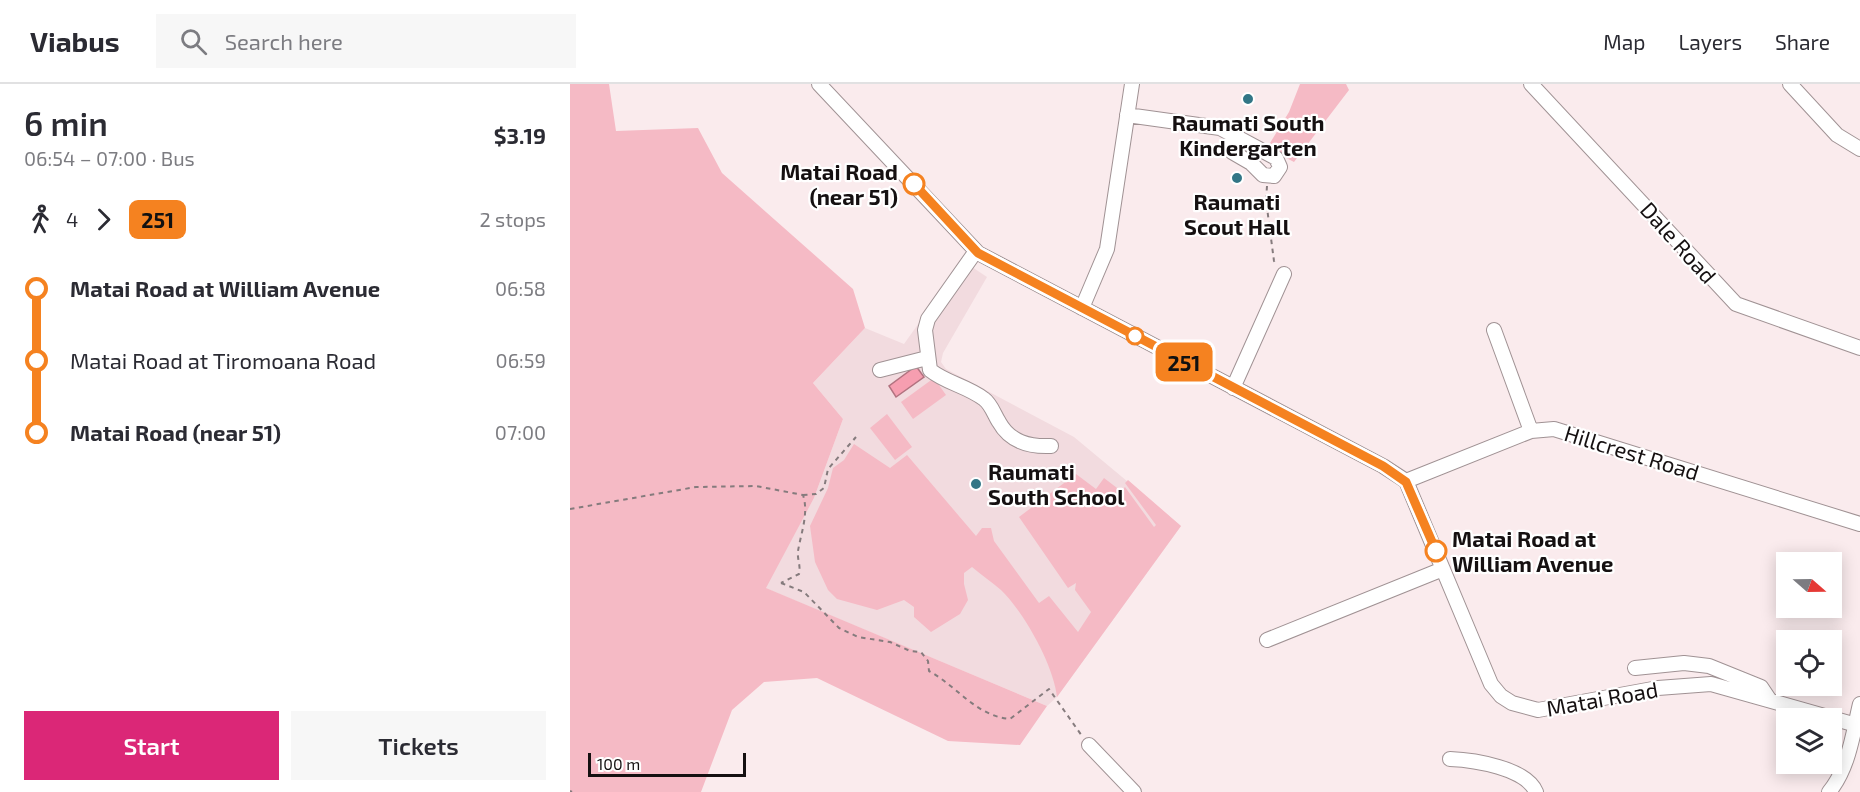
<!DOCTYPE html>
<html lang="en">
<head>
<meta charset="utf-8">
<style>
  :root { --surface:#fff; --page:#f7f7f7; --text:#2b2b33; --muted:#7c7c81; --line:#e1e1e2; --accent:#db2777 }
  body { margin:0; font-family:"Exo 2",sans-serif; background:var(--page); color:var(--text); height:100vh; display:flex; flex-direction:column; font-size:22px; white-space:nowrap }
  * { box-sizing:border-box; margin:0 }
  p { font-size:20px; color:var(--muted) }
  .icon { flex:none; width:33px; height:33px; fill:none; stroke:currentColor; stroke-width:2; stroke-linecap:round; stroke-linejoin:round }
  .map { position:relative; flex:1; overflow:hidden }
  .details { display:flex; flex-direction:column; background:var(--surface); width:570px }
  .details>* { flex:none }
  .badge { padding:0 12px; border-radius:9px; font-size:21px; line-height:39px }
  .needle { width:39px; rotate:110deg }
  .fabs { position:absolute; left:1206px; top:468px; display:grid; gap:12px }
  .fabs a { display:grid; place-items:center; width:66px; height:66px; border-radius:0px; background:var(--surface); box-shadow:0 3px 15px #0003; font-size:30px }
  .scale { position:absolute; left:18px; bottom:15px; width:158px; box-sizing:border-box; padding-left:6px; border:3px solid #151011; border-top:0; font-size:16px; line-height:21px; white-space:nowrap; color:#151011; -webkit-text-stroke:4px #fff; paint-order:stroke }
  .map>.badge { position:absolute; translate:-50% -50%; box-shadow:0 0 0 3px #fff }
  .legs { display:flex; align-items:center; gap:9px; height:66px; padding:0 24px; font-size:20px }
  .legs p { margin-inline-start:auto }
  .headline { display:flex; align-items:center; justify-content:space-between; height:102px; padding:0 24px }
  h1 { font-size:33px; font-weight:600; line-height:45px }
  .button { display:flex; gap:12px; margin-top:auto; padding:12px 24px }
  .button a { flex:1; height:69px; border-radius:0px; background:var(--accent); color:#fff; font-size:24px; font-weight:600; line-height:69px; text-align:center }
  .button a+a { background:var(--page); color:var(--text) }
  ul { padding:0 24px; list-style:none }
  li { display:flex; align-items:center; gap:21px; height:72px; font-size:22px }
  li i { display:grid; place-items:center; width:9px; height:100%; margin:0 8px; background:currentColor }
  li i::after { content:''; width:15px; height:15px; margin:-8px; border:4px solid; border-radius:50%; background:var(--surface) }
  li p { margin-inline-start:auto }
  li:first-child i { background:linear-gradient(#0000 50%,currentColor 0) }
  li:last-child i { background:linear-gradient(currentColor 50%,#0000 0) }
  header { display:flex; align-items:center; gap:36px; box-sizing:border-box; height:84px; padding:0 30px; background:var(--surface); border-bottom:2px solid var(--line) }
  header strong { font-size:28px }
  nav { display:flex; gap:33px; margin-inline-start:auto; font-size:21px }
  .search { width:420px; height:54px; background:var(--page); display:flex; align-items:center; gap:15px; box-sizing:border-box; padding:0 21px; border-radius:0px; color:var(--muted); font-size:22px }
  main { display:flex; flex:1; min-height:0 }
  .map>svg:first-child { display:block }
  .built { fill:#f2dbdf }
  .green { fill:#f5bac5 }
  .water { fill:#f69eb0; stroke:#b27380; stroke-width:1.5 }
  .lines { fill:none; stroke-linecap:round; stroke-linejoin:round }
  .minor-casing { stroke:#a09294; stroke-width:16 }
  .path { stroke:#857b7d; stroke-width:2; stroke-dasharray:4.5 4.5; stroke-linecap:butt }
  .minor { stroke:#fff; stroke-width:14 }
  .line-1-casing { stroke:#fff; stroke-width:14 }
  .line-1 { stroke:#f58220; stroke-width:9 }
  .poi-dot { fill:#327686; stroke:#fff; stroke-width:2 }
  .stop-1-dot { fill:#fff; stroke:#f58220; stroke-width:3 }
  .labels { text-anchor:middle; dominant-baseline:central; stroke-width:4.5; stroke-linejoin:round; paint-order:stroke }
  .poi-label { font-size:22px; font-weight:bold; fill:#151011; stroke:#fff }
  .stop-label { font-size:22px; font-weight:bold; fill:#151011; stroke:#fff; text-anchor:end }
  .street-label { font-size:22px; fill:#151011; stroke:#fff }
</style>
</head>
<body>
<header>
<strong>Viabus</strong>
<div class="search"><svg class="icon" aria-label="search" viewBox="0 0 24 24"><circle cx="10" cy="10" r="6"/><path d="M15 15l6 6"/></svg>Search here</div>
<nav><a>Map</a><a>Layers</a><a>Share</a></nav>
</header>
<main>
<section class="details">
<div class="headline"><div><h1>6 min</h1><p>06:54 – 07:00 · Bus</p></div><b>$3.19</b></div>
<div class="legs"><svg class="icon" aria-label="walk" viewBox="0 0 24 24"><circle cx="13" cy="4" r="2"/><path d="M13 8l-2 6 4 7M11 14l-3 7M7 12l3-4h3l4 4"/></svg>4<svg class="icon" aria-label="forward" viewBox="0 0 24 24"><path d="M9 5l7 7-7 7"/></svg><b class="badge" style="background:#f58220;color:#111">251</b><p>2 stops</p></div>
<ul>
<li><i style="color:#f58220"></i><b>Matai Road at William Avenue</b><p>06:58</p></li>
<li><i style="color:#f58220"></i><span>Matai Road at Tiromoana Road</span><p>06:59</p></li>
<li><i style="color:#f58220"></i><b>Matai Road (near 51)</b><p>07:00</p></li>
</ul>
<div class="button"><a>Start</a><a>Tickets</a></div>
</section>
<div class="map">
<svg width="1290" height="708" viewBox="0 0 1290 708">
  <rect width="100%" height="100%" fill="#faebed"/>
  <!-- built -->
  <path class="built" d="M393,177L417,193L373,269L371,278L376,285L504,353L611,442L487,613L477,622L195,504L244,414L273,335L243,299L295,244L334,260Z"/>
  <!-- green -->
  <path class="green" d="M0,0H39L46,47L128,44L152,89L283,205L295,244L243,299L273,335L244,414L196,504L477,622L450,661L378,657L247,594L194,598L162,626L131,708H0Z
    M730,0H776L779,6L724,78L697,64L719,28Z
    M364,294L376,311L343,335L331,318Z
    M317,330L342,363L325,376L300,344Z
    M284,360L320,384L337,371L406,452L412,444H421L424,457L469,519L479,512L508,548L521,528L505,506L506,499L498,504L449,433L506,390L526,405L534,394L551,407L555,403L584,443L586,441L555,399L558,396L611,442L487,613C484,582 454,528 431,506C422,498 411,491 402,483L394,489V500L398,516L390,530L361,548L344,533V523L334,516L307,526L267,515L258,506L245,478L240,442L258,404L263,384L274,376Z"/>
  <!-- water -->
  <path class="water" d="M346,282L354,293L326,313L319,302Z"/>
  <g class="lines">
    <!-- minor casing -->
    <g class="minor-casing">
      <path id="minor" d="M249,0L408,169L813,382L836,397L921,600L931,612L942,619L968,626L1088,604L1141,600L1290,642
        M961,0L1166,220L1290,264
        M1220,0L1267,51L1290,65
        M557,31L650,44L706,74L710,83L704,92L693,91L681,79L662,68L660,62L663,50
        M406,167L358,235L355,246L360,286C376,299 397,302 414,315C421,320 424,330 429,338C440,358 459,363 481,362
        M512,224L537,165L562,0
        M924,246L961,347
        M310,286L357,274
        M663,304L714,190
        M836,397L961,347L984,345L1290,440
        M697,556L873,485
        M1065,584L1114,579L1139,582L1191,603L1199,615
        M519,661L564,708
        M880,675C904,676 956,684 966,708
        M1259,708C1279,684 1283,649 1290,620"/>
    </g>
    <!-- path -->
    <path class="path" d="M697,102L696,116L704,177L707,181
      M233,411L246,410L254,404L258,385L286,353
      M0,425L126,403L186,402L233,411C239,429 231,449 228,467C227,475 231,482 229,490L211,499
      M211,499L234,508L269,544L288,553L320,558L340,567L351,568L358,577L359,587C388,603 406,632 440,635L479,605L512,652
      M0,707L2,708"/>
    <!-- minor -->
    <use href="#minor" class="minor"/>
  </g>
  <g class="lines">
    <!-- line-1 casing -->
    <g class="line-1-casing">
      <path id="line-1" d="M344,100L408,169L813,382L836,398L866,467"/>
    </g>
    <!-- line-1 -->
    <use href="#line-1" class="line-1"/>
  </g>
  <!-- markers -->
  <g class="poi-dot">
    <circle cx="678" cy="15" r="6"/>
    <circle cx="667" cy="94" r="6"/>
    <circle cx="406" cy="400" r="6"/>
  </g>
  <g class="stop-1-dot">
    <circle cx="344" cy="100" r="10"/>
    <circle cx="565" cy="252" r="8"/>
    <circle cx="866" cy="467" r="10"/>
  </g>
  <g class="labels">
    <!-- poi labels -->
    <g class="poi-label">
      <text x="678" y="38">Raumati South<tspan x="678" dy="25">Kindergarten</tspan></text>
      <text x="667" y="117">Raumati<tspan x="667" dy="25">Scout Hall</tspan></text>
      <text x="418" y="387" text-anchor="start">Raumati<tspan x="418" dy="25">South School</tspan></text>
    </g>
    <!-- stop labels -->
    <g class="stop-label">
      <text x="328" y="87">Matai Road<tspan x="328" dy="25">(near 51)</tspan></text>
      <text x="882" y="454" text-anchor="start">Matai Road at<tspan x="882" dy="25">William Avenue</tspan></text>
    </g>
    <!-- street labels -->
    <g class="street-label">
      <text transform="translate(1109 158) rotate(48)">Dale Road</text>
      <text transform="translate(1062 368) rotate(17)">Hillcrest Road</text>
      <text transform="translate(1032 614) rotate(-10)">Matai Road</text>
    </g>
  </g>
</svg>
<div class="fabs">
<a><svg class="needle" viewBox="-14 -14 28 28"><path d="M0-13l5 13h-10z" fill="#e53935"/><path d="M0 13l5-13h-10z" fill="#7c7c81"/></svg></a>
<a><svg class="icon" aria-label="locate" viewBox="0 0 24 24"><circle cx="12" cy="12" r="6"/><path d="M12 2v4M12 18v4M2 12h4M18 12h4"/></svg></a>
<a><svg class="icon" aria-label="layers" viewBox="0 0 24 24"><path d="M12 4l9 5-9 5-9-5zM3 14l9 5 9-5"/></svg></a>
</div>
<div class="scale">100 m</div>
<b class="badge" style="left:614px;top:278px;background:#f58220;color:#111">251</b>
</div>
</main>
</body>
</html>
